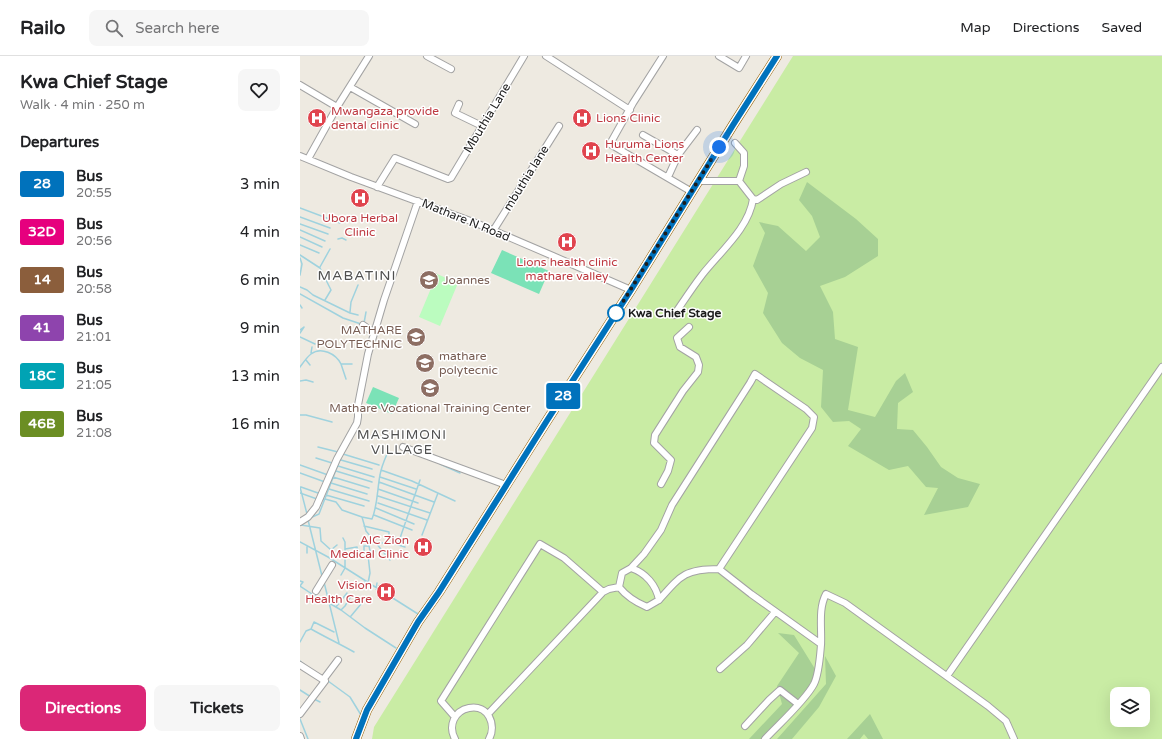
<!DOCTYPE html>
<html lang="en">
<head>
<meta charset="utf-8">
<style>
  :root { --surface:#fff; --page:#f6f6f6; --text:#202124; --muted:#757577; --line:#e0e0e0; --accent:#db2777 }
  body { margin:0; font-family:"Varela Round",sans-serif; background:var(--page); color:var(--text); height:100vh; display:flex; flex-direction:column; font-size:15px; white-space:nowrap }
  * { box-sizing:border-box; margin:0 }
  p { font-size:13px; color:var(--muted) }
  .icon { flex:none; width:22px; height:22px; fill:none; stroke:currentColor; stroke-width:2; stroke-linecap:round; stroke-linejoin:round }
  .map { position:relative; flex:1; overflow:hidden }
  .side { display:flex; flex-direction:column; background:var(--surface); width:300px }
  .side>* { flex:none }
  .badge { padding:0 8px; border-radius:3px; font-size:14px; line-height:26px }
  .buttons { position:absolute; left:810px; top:631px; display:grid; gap:8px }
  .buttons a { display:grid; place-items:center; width:40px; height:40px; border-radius:8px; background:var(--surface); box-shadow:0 4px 16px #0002; font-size:20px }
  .you { position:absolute; width:20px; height:20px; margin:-10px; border:3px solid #fff; border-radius:50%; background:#1a73e8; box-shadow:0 0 0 6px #1a73e833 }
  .map>.badge { position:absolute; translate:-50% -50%; box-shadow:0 0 0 2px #fff }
  h2 { padding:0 20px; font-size:15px; line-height:36px }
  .round { display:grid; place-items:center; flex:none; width:42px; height:42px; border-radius:8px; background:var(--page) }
  .headline { display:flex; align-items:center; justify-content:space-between; height:68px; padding:0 20px }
  h1 { font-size:19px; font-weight:800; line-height:30px }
  .primary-button { display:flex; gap:8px; margin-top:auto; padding:8px 20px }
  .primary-button a { flex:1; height:46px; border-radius:8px; background:var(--accent); color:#fff; font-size:16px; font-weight:800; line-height:46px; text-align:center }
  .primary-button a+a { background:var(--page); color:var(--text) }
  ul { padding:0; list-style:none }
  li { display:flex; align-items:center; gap:12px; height:48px; padding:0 20px }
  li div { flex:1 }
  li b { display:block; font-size:15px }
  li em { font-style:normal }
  li .badge { min-width:44px; font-weight:700; text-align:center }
  header { display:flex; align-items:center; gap:24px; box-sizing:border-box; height:56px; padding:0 20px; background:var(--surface); border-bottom:1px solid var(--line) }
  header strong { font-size:19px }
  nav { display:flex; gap:22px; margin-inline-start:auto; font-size:14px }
  .search { width:280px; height:36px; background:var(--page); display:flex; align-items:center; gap:10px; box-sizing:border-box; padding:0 14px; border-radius:8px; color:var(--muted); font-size:15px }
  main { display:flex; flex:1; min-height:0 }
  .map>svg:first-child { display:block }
  .grass { fill:#c9eca4; fill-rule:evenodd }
  .forest { fill:#a7d094 }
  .park { fill:#bbfcbf }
  .pitch { fill:#7be2b7 }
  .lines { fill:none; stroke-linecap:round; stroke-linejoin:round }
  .stream { stroke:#9fd2de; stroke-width:1.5 }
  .minor-casing { stroke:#a3a3a3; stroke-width:8 }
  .major-casing { stroke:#955f00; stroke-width:10 }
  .minor { stroke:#fff; stroke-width:6 }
  .major { stroke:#ffcf96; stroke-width:8 }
  .line-casing { stroke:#fff; stroke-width:9 }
  .line { stroke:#0072bc; stroke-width:6 }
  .walk { stroke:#1c1c1c; stroke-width:4; stroke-dasharray:0 7.2 }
  .stop-dot { fill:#fff; stroke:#0072bc; stroke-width:2 }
  .labels { text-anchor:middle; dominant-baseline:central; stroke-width:3; stroke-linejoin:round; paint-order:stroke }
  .health-label { font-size:12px; fill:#be3a42; stroke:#fff; text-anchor:start }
  .street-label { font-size:12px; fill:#1c1c1c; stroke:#fff }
  .education-label { font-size:12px; fill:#785e54; stroke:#fff; text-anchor:start }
  .stop-label { font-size:12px; font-weight:bold; fill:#1c1c1c; stroke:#fff; text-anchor:start }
  .neighbourhood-label { font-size:13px; letter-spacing:1px; fill:#4f4f4f; stroke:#fff }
  .quarter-label { font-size:14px; letter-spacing:1px; fill:#4f4f4f; stroke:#fff }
</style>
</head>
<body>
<header>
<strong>Railo</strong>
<div class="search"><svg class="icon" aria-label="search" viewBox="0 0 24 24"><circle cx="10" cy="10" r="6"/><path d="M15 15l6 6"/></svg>Search here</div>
<nav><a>Map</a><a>Directions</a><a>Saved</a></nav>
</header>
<main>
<section class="side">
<div class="headline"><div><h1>Kwa Chief Stage</h1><p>Walk · 4 min · 250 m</p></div><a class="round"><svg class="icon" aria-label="heart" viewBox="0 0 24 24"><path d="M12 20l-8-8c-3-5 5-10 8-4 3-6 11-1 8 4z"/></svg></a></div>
<h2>Departures</h2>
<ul>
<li><span class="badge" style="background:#0072bc;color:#fff">28</span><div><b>Bus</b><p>20:55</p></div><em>3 min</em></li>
<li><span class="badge" style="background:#e6007e;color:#fff">32D</span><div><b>Bus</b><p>20:56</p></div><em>4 min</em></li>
<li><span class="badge" style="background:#8b5e3c;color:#fff">14</span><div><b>Bus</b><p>20:58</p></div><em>6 min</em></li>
<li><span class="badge" style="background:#8e44ad;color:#fff">41</span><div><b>Bus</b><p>21:01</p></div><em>9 min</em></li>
<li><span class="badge" style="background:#00a3b4;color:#fff">18C</span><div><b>Bus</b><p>21:05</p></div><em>13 min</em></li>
<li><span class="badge" style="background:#6b8e23;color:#fff">46B</span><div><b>Bus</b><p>21:08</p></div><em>16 min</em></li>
</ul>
<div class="primary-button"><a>Directions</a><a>Tickets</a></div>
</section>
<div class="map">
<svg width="862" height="683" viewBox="0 0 862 683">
  <rect width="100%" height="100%" fill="#eeeae1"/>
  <!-- grass -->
  <path class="grass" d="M493,0H862V683H72L74,671ZM817,638H843V664H817Z"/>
  <!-- forest -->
  <path class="forest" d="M507,126L556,163L578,183V200L545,221L520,230L533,256L535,283L558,291L548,354L575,361L596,325L605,317L613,336L598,347L597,373L613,374L627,391L641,411L658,422L680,428L668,451L624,459L638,432L626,431L608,410L589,414L548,390L561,373L549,365L533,366L521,351L523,314L500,302L482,287L463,257L468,237L453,210L465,177L459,166L478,170L506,195L520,181L512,160L499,144Z
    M478,577L494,579L520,621L466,683H449L482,648L477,630L499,597Z
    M525,600L536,620L519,651L492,683H477L526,628Z
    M570,658L583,683H568L564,678L560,683H547Z"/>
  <!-- park -->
  <path class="park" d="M137,218L158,227L140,270L119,261Z"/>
  <!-- pitch -->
  <path class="pitch" d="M202,194L249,215L239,238L191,217Z
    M73,331L99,342L92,358L66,347Z"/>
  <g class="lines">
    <!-- stream -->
    <path class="stream" d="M0,152L40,167
      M0,161L30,172
      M0,168L28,178
      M171,168L180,172
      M0,174L25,185
      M0,181L22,191
      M38,183L42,182L46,184
      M0,189L19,197
      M0,199L20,212L31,234L25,244
      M0,202L2,208L0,219
      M20,211L30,193
      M0,231L7,234L13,239L50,257L58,259
      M0,238L43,262L61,268
      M0,249L2,252
      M50,256L51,246L58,229
      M64,267L66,256
      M0,274L4,271L0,277
      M0,281L15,288
      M11,297L12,291
      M6,304L10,309
      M41,308L46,323
      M0,311C3,307 7,301 11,298C21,290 36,298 41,308H52
      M0,325L6,324L13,326
      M0,359H6L32,366
      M18,391L38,396
      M43,398L79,409
      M16,402L32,407
      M41,404L72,413
      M140,408L160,417
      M0,409L28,419
      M38,410L74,421
      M81,414L112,425L155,445
      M36,415L72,426
      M0,417L25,426
      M33,421L69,432
      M80,421L116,433
      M79,426L134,446
      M31,427L67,438
      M0,431L7,458
      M1,431L18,437
      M29,433L69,445
      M78,433L118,447
      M0,437L17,443
      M26,439L64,450
      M78,440L130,457
      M21,444L25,443L36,446L42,454L62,461L66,475L90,504
      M78,447L127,464
      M76,452L114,468
      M74,459L112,474
      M62,461L72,463C78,448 77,434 80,419C81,412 84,405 87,398
      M10,462L19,458L41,401
      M8,464L22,520
      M1,469L20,472L21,485L31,494L37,489
      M64,470L89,476V480L109,485
      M122,479L138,437
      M43,482L45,486V512
      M0,486L28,501L118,558
      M77,487H92L105,491
      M98,488L120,424
      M7,491V497
      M45,493L57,491L58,496H64V490H69L70,495H75
      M44,499L50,497
      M41,519L45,512
      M0,525L3,526L0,530L15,540L24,544L41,554L65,572L96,592
      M24,526L39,587
      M68,527L70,517L68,499
      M64,531L65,526
      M76,533L77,527
      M36,551L47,537
      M41,554L45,550L51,540
      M51,560L61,548
      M11,573L14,566L34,576
      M0,586L6,575L11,573C25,581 40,588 54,596
      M0,605L5,609
      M28,625L50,641L61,659
      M0,634L11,641
      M14,643L20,646
      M0,663L8,683"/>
    <!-- minor casing -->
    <g class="minor-casing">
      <path id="minor" d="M127,0L151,13
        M246,0L330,54
        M363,0L333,47L310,88L392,136
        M419,0L439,12L446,0
        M0,29L37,51
        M50,31L115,68
        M159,48L155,57L182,70
        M343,79L378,99
        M435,87L444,97V110L439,125
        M0,100L51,121L176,167L253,200L331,234
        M8,103L37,51L69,0
        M368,121L378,99L397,74
        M77,131L95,102L148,123L151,122L224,0
        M453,143L457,144L481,128L506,116
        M193,175L259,70
        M374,259C383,246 392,232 402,219C420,196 449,172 453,143L439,125H399
        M63,269L74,277
        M103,391L206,429
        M361,428L368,415L371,404L354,387L355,379L383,335L398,316L399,309L396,301L380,291L377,282L389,271
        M0,466L8,461L16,451L37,403L57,367L58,361V349L68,298L84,244L118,145
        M331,512L344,498L361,474L372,449L450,327L455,318L506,353L514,361L512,372L419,513C385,513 381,519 359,544
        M331,512C346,517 356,529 359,544L347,551C335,546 327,541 319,531L322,517Z
        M419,513L451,538L521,588
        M16,535L32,509
        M303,536L309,533L319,531
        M0,609L25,625L0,658
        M420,613L447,589L475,556
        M647,620L862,311
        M23,624L38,604
        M155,661L141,645L240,488L264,502L303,536L188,658
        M445,670L469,644L480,634L498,648
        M0,680L1,683
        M155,683C148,670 154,655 169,652C188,648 197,669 189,683
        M465,683C479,668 505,645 514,628C519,618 520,600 521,589C522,572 518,553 526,538L545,547L688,650L706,665L714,683"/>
    </g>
    <!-- major casing -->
    <g class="major-casing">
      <path id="major" d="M56,683L67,654L118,566L139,536L248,363L331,234L433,69L477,0"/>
    </g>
    <!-- minor -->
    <use href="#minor" class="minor"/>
    <!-- major -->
    <use href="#major" class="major"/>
  </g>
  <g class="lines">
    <!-- line casing -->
    <g class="line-casing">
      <path id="line" d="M56,683L67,654L118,566L139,536L248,363L331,234L433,69L477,0"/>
    </g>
    <!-- line -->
    <use href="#line" class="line"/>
    <!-- walk -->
    <path class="walk" d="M316,257L419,91"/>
  </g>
  <!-- icons -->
  <defs>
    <g id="hospital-disc" transform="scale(1)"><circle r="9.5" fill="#e0444e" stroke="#fff"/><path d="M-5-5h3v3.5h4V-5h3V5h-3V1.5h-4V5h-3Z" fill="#fff"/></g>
    <g id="university-disc" transform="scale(1)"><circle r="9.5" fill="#8d6e63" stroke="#fff"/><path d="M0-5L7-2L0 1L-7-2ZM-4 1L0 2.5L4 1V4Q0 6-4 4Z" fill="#fff"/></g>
  </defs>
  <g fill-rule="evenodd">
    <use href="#hospital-disc" x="17" y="62"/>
    <use href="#hospital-disc" x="282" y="62"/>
    <use href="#hospital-disc" x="291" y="95"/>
    <use href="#hospital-disc" x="60" y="142"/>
    <use href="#hospital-disc" x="267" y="186"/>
    <use href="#university-disc" x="129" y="224"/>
    <use href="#university-disc" x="116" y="281"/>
    <use href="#university-disc" x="125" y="307"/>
    <use href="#university-disc" x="130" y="332"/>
    <use href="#hospital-disc" x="123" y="491"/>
    <use href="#hospital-disc" x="86" y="536"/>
  </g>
  <!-- markers -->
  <circle class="stop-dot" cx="316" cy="257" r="8"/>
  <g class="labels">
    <!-- health labels -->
    <g class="health-label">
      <text x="31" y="55">Mwangaza provide<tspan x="31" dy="14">dental clinic</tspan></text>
      <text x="296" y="62">Lions Clinic</text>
      <text x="305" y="88">Huruma Lions<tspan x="305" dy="14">Health Center</tspan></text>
      <text x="60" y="162" text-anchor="middle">Ubora Herbal<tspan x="60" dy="14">Clinic</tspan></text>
      <text x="267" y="206" text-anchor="middle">Lions health clinic<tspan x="267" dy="14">mathare valley</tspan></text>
      <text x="109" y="484" text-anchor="end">AIC Zion<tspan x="109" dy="14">Medical Clinic</tspan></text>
      <text x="72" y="529" text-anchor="end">Vision<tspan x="72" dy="14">Health Care</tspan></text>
    </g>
    <!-- street labels -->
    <g class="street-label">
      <text transform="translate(187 62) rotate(-59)">Mbuthia Lane</text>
      <text transform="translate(226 122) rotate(-58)">mbuthia lane</text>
      <text transform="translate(166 164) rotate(22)">Mathare N Road</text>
    </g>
    <!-- education labels -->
    <g class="education-label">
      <text x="143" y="224">Joannes</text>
      <text x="102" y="274" text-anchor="end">MATHARE<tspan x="102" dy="14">POLYTECHNIC</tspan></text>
      <text x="139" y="300">mathare<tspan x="139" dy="14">polytecnic</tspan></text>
      <text x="130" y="352" text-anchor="middle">Mathare Vocational Training Center</text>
    </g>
    <!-- stop labels -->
    <g class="stop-label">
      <text x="328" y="257">Kwa Chief Stage</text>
    </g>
    <!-- neighbourhood labels -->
    <g class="neighbourhood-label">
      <text x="102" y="379">MASHIMONI<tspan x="102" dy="15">VILLAGE</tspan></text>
    </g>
    <!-- quarter labels -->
    <g class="quarter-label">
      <text x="57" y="219">MABATINI</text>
    </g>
  </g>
</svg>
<div class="buttons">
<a><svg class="icon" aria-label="layers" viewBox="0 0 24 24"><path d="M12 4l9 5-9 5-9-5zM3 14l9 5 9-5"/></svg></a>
</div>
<div class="you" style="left:419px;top:91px"></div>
<b class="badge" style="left:263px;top:340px;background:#0072bc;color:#fff">28</b>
</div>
</main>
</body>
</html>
